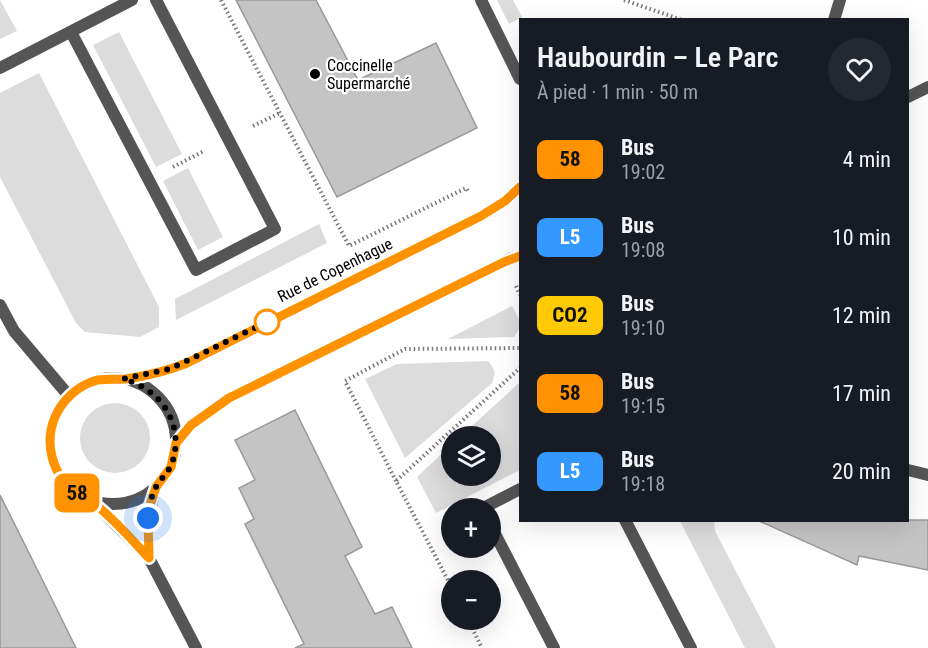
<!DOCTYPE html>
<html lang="fr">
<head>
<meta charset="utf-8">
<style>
  :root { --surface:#171b24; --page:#242831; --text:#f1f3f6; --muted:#9ea1a6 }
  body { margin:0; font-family:"Roboto Condensed",sans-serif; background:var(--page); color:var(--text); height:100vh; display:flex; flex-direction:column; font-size:22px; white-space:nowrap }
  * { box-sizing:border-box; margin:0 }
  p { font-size:20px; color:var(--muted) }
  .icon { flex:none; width:33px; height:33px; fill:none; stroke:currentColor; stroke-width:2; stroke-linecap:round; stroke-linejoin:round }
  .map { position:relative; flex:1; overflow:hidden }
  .side { position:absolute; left:519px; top:18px; width:390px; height:504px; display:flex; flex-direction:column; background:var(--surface); border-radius:0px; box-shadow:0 6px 24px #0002 }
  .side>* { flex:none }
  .badge { padding:0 12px; border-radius:9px; font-size:21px; line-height:39px }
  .fabs { position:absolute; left:441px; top:426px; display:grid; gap:12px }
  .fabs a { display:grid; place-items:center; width:60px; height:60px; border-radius:50%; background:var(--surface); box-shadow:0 6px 24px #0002; font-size:30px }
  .you { position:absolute; width:30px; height:30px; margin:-15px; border:4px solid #fff; border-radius:50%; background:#1a73e8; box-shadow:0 0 0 9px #1a73e833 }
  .map>.badge { position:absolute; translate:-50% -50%; box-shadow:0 0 0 3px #fff }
  .round { display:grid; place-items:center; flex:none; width:63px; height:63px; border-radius:32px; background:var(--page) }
  .headline { display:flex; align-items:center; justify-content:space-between; height:102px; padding:0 18px }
  h1 { font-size:28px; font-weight:600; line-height:45px }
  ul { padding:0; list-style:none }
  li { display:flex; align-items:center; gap:18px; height:78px; padding:0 18px }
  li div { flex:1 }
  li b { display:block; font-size:22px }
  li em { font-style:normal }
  li .badge { min-width:66px; font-weight:700; text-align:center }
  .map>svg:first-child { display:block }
  .green { fill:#dcdcdc }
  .building { fill:#c4c4c4; stroke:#999; stroke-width:1.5 }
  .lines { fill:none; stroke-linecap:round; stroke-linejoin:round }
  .path { stroke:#777; stroke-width:4; stroke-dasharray:1.5 3; stroke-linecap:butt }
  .lane { stroke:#555; stroke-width:12 }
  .street { stroke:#555; stroke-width:12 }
  .line-casing { stroke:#fff; stroke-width:14 }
  .line { stroke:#ff9200; stroke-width:9 }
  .walk { stroke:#000; stroke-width:6; stroke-dasharray:0 10.8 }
  .poi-dot { fill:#000; stroke:#fff; stroke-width:2 }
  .stop-dot { fill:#fff; stroke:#ff9200; stroke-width:3 }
  .labels { text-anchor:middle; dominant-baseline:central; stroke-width:4.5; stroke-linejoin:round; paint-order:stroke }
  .poi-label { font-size:16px; fill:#000; stroke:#fff; text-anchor:start }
  .street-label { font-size:16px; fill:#000; stroke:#fff }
</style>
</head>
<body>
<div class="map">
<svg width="928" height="648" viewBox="0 0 928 648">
  <rect width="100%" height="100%" fill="#fff"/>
  <!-- green -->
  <path class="green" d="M0,0L17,31L0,39Z
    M497,0H513L522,17L509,24Z
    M119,32L182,154L156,167L93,45Z
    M39,73L159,307V327L140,337L85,332L76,323L0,177V93Z
    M188,168L223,237L198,250L163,181Z
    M319,224L327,243L176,320L175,299Z
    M512,306C519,318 524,325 514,337L448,339Z
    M488,361C495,369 496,373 492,383L405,458L365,379L397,364Z
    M520,382V470L436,513L417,477L451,445L452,476H490V436H461Z
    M80 438a35 35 0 1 1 70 0a35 35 0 1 1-70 0Z
    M680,521H714L715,531L776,648H745Z"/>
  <!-- building -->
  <path class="building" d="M236,0H316L358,80L436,43L477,128L337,197Z
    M295,410L362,547L345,556L375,614L392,607L412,648H295L304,644L245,524L254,519L239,488L255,480L235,440Z
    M0,495L32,559L76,648H0Z
    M757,520H928V570L859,556L857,565Z"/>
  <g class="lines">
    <!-- path -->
    <path class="path" d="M221,0L349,246L466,188L468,191
      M624,0L682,20
      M253,126L280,113
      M173,167L204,151
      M516,286L520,295
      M396,481L345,381L405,349L520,348
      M452,588L396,481L520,368
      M468,620L482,648"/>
    <!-- lane -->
    <path class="lane" d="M71,32L196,270L275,229L156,0
      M0,68L132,0
      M483,508L520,489
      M625,520L691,648
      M490,524L554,648"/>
    <!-- street -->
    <path class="street" d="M481,0L520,79
      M834,20L840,0
      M908,97L928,87
      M0,305L14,331L69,396
      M50 441a63 63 0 1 1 126 0a63 63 0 1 1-126 0Z
      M123,379L153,374L187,363L481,216L505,201L520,187
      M176,443L191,425L229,398L511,258L520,256
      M908,470L928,475
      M94,503L149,558L196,648
      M149,558L148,518L156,487"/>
  </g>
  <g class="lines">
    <!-- line casing -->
    <g class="line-casing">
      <path id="line" d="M520,187L505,201L481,216L187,363C167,371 147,376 125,379C115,380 104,378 94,381C76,387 62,401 55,417C44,443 52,474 74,491C82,497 90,500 97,506C116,521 132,540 149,558L148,518L150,505L156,487L171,467L176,443L191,425L229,398L504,262L520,256"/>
    </g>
    <!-- line -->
    <use href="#line" class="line"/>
    <!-- walk -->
    <path class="walk" d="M148,518C149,509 151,495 156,487C162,477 170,471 173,460C184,422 159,388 123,379L170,369L267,322"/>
  </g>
  <!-- markers -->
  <circle class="poi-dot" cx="315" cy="74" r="6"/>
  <circle class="stop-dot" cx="267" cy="322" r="12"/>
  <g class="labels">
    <!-- poi labels -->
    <g class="poi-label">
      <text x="327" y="65">Coccinelle<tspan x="327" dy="18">Supermarché</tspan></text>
    </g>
    <!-- street labels -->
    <g class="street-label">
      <text transform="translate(335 270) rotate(-26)">Rue de Copenhague</text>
    </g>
  </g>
</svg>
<div class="fabs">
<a><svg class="icon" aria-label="layers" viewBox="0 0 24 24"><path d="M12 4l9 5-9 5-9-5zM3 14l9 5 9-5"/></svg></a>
<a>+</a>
<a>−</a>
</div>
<div class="you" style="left:148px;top:518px"></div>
<b class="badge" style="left:77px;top:493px;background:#ff9200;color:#111">58</b>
<section class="side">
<div class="headline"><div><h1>Haubourdin – Le Parc</h1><p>À pied · 1 min · 50 m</p></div><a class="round"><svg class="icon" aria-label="heart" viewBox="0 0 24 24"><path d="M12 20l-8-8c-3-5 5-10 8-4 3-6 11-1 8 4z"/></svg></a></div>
<ul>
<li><span class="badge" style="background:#ff9200;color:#111">58</span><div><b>Bus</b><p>19:02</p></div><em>4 min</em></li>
<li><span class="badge" style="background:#39f;color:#fff">L5</span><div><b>Bus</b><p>19:08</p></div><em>10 min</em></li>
<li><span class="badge" style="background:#ffc904;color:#111">CO2</span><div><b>Bus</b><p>19:10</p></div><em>12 min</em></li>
<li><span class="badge" style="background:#ff9200;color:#111">58</span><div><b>Bus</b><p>19:15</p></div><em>17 min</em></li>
<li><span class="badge" style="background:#39f;color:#fff">L5</span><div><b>Bus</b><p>19:18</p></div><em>20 min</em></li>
</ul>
</section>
</div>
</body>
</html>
